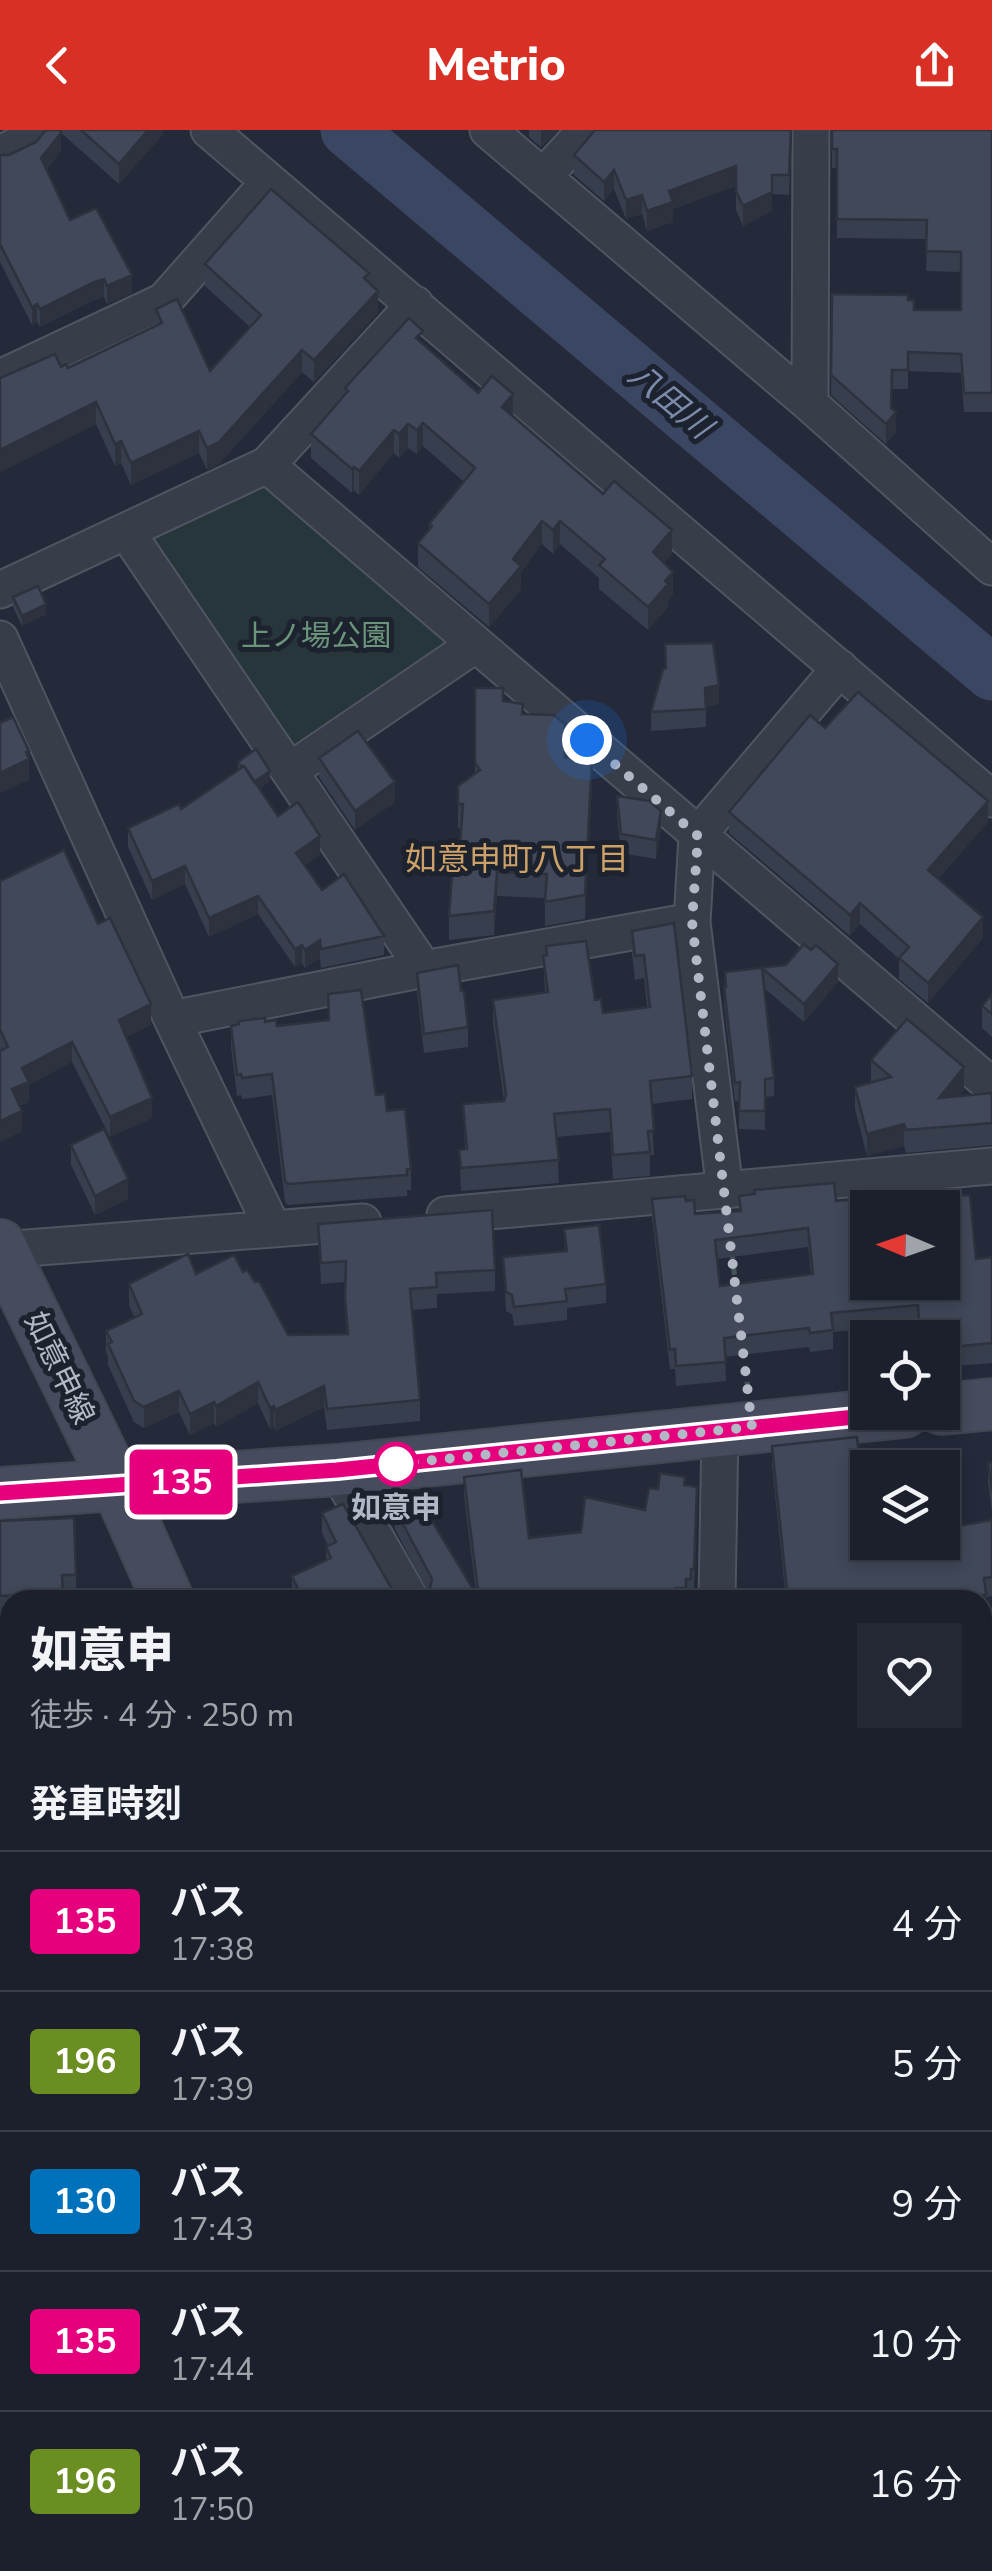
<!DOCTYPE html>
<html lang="ja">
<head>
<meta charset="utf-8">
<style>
  :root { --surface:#1b202c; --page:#242834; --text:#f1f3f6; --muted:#a0a3a9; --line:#393e48; --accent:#d93025 }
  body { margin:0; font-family:"Nunito Sans","Noto Sans JP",sans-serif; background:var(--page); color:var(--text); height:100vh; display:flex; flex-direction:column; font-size:38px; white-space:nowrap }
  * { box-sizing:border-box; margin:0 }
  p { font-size:32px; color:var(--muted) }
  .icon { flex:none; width:55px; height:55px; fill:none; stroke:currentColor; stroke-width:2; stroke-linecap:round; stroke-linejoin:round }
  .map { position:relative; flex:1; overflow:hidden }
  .details { position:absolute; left:0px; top:1460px; width:992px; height:982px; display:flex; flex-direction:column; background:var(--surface); border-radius:30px 30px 0 0; box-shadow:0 5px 15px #0003,0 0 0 2px var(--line) }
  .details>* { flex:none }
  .badge { padding:0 20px; border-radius:8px; font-size:35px; line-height:65px }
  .needle { width:65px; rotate:272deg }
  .tools { position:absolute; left:850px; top:1060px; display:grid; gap:20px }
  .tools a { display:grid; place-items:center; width:110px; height:110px; border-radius:0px; background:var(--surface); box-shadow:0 5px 15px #0003,0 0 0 2px var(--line); font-size:50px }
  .you { position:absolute; width:50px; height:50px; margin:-25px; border:8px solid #fff; border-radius:50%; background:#1a73e8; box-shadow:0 0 0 15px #1a73e833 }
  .map>.badge { position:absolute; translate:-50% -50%; box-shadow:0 0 0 5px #fff }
  h2 { padding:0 30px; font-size:38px; line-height:90px }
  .round { display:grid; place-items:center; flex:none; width:105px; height:105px; border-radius:0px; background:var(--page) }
  .head { display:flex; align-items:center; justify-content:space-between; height:170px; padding:0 30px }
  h1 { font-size:48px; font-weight:800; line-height:75px }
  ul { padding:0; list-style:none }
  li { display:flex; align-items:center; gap:30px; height:140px; padding:0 30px; border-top:2px solid var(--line) }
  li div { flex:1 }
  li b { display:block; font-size:38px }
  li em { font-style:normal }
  li .badge { min-width:110px; font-weight:700; text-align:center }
  header { display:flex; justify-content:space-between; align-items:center; height:130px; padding:0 30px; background:var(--accent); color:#fff; font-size:45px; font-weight:800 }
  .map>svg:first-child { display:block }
  .green { fill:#26363b }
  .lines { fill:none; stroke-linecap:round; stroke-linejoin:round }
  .river { stroke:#3a4662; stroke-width:55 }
  .street-casing { stroke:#505562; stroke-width:39 }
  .secondary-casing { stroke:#414653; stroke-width:54 }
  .path { stroke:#445358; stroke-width:5; stroke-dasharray:8 8; stroke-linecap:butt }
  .street { stroke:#383d4a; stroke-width:35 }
  .secondary { stroke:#464b5d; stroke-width:50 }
  .wall { fill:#373e4d; fill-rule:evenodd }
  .shaded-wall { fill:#2d323e }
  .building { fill:#404859; stroke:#2d323e; stroke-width:2.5; fill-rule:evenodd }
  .line-casing { stroke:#fff; stroke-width:22 }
  .line { stroke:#e6007e; stroke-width:15 }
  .walk { stroke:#b3b8c6; stroke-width:10; stroke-dasharray:0 18 }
  .stop-dot { fill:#fff; stroke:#e6007e; stroke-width:5 }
  .labels { text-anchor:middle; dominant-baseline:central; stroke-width:10; stroke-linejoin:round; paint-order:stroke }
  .park-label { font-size:30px; fill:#6b957b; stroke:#1d222f }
  .street-label { font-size:30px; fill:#b3b8c6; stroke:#1d222f }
  .stop-label { font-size:30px; font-weight:bold; fill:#b3b8c6; stroke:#1d222f }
  .water-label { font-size:32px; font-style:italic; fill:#7c8bac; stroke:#1d222f }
  .neighbourhood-label { font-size:32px; fill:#cda167; stroke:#1d222f }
</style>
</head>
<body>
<header><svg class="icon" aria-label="back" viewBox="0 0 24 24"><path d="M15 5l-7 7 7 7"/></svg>Metrio<svg class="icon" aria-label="share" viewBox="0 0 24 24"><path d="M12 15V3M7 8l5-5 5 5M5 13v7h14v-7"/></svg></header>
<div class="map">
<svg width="992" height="2441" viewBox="0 0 992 2441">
  <rect width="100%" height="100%" fill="#242a3a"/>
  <!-- green -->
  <path class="green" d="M257,356L271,357L445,504V519L302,618L289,617L149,416L153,404Z"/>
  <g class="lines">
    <!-- river -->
    <path class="river" d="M348,0L992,543"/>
    <!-- street casing -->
    <g class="street-casing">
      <path id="street" d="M209,0L992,669
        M488,0L810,274L992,437
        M0,24L26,11L36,0
        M543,47L586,0
        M0,248L164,171L269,52
        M810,274L811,0
        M267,335L992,956
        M126,401L424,839
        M0,460L267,335L415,174
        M0,509L172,889L273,1099
        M291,640L476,514
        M172,889L424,839L676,794
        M725,1061L692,792L697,706L840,538
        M445,1085L992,1036
        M0,1120L363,1092
        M337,1340L411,1470
        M717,1470L720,1300
        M982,1506L992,1504
        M982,1605L992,1628
        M0,1992L10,2023
        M982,2029L992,2025
        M0,2122L10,2121
        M982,2234L992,2230
        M139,2432L142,2441
        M911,2432L917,2441
        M408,2441L454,2432"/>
    </g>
    <!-- secondary casing -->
    <g class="secondary-casing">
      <path id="secondary" d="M0,1115L118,1357L168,1470
        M942,1279L992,1274
        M0,1363L337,1340L904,1282
        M611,2432L615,2441"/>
    </g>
    <!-- path -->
    <path class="path" d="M732,1121L736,1160
      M743,1220L748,1259"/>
    <!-- street -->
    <use href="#street" class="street"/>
    <!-- secondary -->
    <use href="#secondary" class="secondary"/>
  </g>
  <!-- wall -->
  <path class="wall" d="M46,0H163V4L119,54L60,2L61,21L47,39L70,90L132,163L107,174L104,167L92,171L40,197L37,192L32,195L0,132V25H9L36,12Z
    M529,0H559L541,17L529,7Z
    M595,0H792L789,65L772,64V81L743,96L736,80V56L673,79V92L647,101L642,84L626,89L614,59L604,71L574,45V25Z
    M832,0H992V282H964L961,243L908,241V259H892L891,278L896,302L886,314L831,265L832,164L908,170L914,180H961V142L926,141L927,109L837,108V38H832Z
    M205,134L369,153L378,183L314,252L302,242L219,334L207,340L199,323L131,355L121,333L115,336L96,294L0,342V248L61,237L68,238L156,195V179L210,241L250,197L205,156Z
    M423,214L478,263L513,286L672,424L664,433L673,465L668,472V477L648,500L599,459V448L560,414L553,424L542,414L521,442V460L489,497L418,437V413L429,400V394L464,352L423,316L417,324L408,318L399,328L394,323L359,365L354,360L352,363L311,328V304L345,265V258Z
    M13,467L46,484L22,496L13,477Z
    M665,514L719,574L706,577V597L651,601V582L665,538Z
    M475,558L503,571L522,584L592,654L585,789L545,796V768L497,766L494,805L449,810V786L459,730L462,698H458V656L475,644Z
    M825,598L988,692L938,749L983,808L928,873L899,849V829L860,794L850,806L729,703V682Z
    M319,628L395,672L355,700L319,647Z
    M238,632L270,651L259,659L278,686L320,724L305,735L322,760L384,806V825L321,838L320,828L305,838L302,833L295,837L258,784L209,807L185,754L152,770L128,717V698L181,679L238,640Z
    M617,666L661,700L656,729L621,723L617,686Z
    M0,751L98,794L151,895L126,907L152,988L110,1007L72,932L29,955V972L20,976L22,1001L0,1012Z
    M674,793L692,946V969L651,974L654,1025H650V1046L613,1049L610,1002L557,1007L559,1053L461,1061L459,1020L465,1019L463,974L504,971L493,893V870L545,863L543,826L546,825V816L595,870L603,883L647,877L644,848L635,850L632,824V801Z
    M786,835L838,852L804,892L764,858L774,948V966L765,967V1000L739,999V971H735L724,875L725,842Z
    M417,843L468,897V917L424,923L417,862Z
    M328,864L376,965L387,981L411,1039V1060H407V1066L288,1075L285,1072L272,965L242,969L241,965L237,966L231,917V896L265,892L277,896L328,890Z
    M992,864V907L982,898V876Z
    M871,930L964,960L958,966L992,963V1015L906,1023L904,1016L867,1026L855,979V957L871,952Z
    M71,1015L128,1069L95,1085L71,1035Z
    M739,1066L836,1071L952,1066L976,1129L992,1127V1233L942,1237V1208H919L918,1194L833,1202V1219L810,1222L809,1217L725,1227L726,1251L676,1256L675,1239H670L652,1088V1069L686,1071L695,1084L739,1081ZM808,1117L811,1144L720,1156L717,1129Z
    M318,1094L495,1140V1161L437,1164V1178L412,1180L420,1270V1291L327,1300L324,1277L275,1301L274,1297L270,1299L258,1273L216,1297L214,1293L190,1305L179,1282L144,1298L134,1292L108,1235V1226L106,1222V1201L134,1187L129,1175V1154L196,1144L243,1142L288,1205L346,1204L345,1152L321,1154Z
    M564,1099L606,1154V1173L567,1178V1190L514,1196L512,1184L506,1181L503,1127L565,1121Z
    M772,1316L868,1412H942L992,1390V1466L986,1467V1484L982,1470H786L772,1336Z
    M988,1333H992V1381L988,1352Z
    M464,1347L529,1408L581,1402L645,1380L658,1359L685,1355L697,1377L694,1459L691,1458V1469L686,1468V1470H414L428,1462L395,1399V1379L476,1464L464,1366Z
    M322,1383L393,1461L401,1469L406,1470H294L292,1466V1446L326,1430V1417L328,1416L322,1403Z
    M0,1391L76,1445V1470H10V1492H0Z
    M992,1512V1570L989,1571L982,1555V1516Z
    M10,1800V1943L4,1924V1908L0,1897V1803Z
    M992,1929V2005L982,2007Z
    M992,2038V2168L984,2065L983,2061V2042Z
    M209,2432H247V2437L209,2439Z"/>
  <!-- shaded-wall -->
  <path class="shaded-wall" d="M148,0H163V4L119,54V34Z
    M541,0H559L541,17Z
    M61,3V21L41,46V28Z
    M736,36V56L673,79V92L647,101V81L669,61Z
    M614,40V59L604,71V52Z
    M772,62V81L743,96V76Z
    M642,65V84L626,89V70Z
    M132,145V163L107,174V156Z
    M104,149V167L92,171L40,197V179L92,153Z
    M378,161V183L314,252V230Z
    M37,174V192L32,195V177Z
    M302,220V242L219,334L207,340V318Z
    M513,264V288L502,277Z
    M96,272V294L0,342V320Z
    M896,282V302L886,314V294Z
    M423,293V316L417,324V300Z
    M408,294V318L399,328V304Z
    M394,300V323L359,365V341Z
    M199,301V323L131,355V333Z
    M121,311V333L115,336V314Z
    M354,337V360L352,363V339Z
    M542,391V414L521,442V460L489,497V474L513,429Z
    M560,391V414L553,424V400Z
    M672,400V424L653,445V422Z
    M673,442V465L668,472V477L648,500V477Z
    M46,474V484L22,496V486Z
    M719,555V574L705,577V558Z
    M29,621V650L0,663V643Z
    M592,629V654L585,789V765Z
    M270,641V651L253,663V653Z
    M395,652V672L355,700V681Z
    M988,671V692L928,760V740Z
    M661,681V700L656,729V710Z
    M320,706V724L296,741V723Z
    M185,736V754L152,770V751Z
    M497,742V766L494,805V781Z
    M258,766V784L209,807V788Z
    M860,773V794L850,806V785Z
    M983,787V808L928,873V853Z
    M320,810V828L305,838V820Z
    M302,815V833L295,837V819Z
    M838,834V852L804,892V874Z
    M151,874V895L119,910V890Z
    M72,912V932L29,955V972L12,980V959L22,938Z
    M964,937V960L939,990V968Z
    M152,968V988L110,1007V987Z
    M22,981V1001L0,1012V991Z
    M904,994V1016L867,1026V1004Z
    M128,1049V1069L95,1085V1066Z
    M258,1252V1273L216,1297V1276Z
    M324,1256V1277L275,1301V1280Z
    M179,1261V1282L144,1298V1277Z
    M214,1272V1293L190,1305V1284Z
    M274,1276V1297L270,1299V1278Z
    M986,1464V1484L982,1485V1470H969Z
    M992,1552V1570L989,1571V1553Z
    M10,1592V1602L0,1605V1595Z
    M984,1861V1880L982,1881V1862Z
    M985,1986V2005L982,2007V1987Z
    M992,2148V2168L982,2172V2153Z
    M992,2319V2343L982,2347V2322Z
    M10,2323V2347L0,2351V2326Z"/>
  <!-- building -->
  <path class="building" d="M46,0H60L61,3L41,28L70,90L96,78L132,145L107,156L104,149L92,153L40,179L37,174L32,177L0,114V25H9L36,12Z
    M81,0H148L119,34Z
    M595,0H791L789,45H772V62L743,76L736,61V36L669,61L673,72L647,81L642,65L626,70L614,40L604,52L574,25Z
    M832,0H992V263H964L961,224L908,222V240H892L891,278L896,282L886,294L831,245L832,164L908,165V170H914V180H961V122L926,121L927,90L837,89V19H832Z
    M271,59L369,143L364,148L378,161L314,230L302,220L219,312L207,318L199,301L131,333L121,311L115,314L96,272L0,320V248L55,224L61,237L66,234L68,238L162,193L156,179L177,169L210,241L261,185L205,134Z
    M409,188L423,201L416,208L478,263L492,246L513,264L502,277L603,364L614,351L672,400L653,422L673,442L665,451L668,454L648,477L599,435L605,429L560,391L553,400L542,391L513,429L521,436L489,474L418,413L432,396L429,394L475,338L423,293L417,300L408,294L399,304L394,300L359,341L354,337L352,339L311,304L348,261L345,258Z
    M38,456L46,474L22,486L13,467Z
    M713,513L719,555L705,558L706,579L651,582L663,539L666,538L665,514Z
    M475,558H503V571L523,574L522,584L554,585L565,594V627L592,629L585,765L545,772L547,744L497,742L494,781L449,786L452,744L454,730H459L463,674H458V656L480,640L475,633Z
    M858,562L988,671L928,740L983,787L928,853L899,828L909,817L860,773L850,785L729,682L810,585L825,598Z
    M13,587L29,621L26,622L29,629L0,643V593Z
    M358,601L395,652L355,681L319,628Z
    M256,619L270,641L254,652L244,636L242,637L238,632Z
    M244,636L278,686L298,672L320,706L296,723L322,760L344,744L384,806L321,819L320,810L305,820L302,815L295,819L258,766L209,788L185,736L152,751L128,698L179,674L181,679Z
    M617,666L650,671L661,681L656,710L621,704Z
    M64,720L98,794L110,788L151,874L119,890L152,968L110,987L72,912L22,938L29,952L12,959L22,981L0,991V921L8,917L0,899V751Z
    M674,793L692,946L650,951L654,1001H648L650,1022L613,1025L610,979L554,984L559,1030L461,1038L459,1020L467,1019L463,974L504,971L506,964L493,870L548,862L543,826L547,825L546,816L586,811L595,870L601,869L603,883L650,877L644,825L635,826L632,801Z
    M804,814L811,820L816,815L838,834L804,874L762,838L774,948L765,949V981H739L740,952L735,953L724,857H726L725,842L786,835Z
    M458,835L461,861H464L468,897L424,904L417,843Z
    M361,860L376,965L385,964L387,981L405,979L411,1039H407V1045L288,1054L285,1051L272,944L242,948L241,944L237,945L231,896L239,894V891L265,888V892L276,890L277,896L329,890L328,864Z
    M992,864V884L982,876Z
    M907,889L964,937L939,968L992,963V993L906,1000L904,994L867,1004L855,957L891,947L871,930Z
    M104,999L128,1049L95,1066L71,1015Z
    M834,1053L836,1071L952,1061V1066L970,1065L976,1129L992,1127V1213L942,1218V1208H920L918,1175L831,1183L833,1200L810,1203L809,1198L724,1208L726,1232L676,1236L675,1219L670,1220L652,1069L685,1066L686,1071L694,1070L695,1084L741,1081L739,1066L755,1064L754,1060ZM868,1078H942V1152H868ZM808,1098L813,1144L720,1156L715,1110Z
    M492,1080L495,1140L436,1143L437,1157L410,1159L420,1270L327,1279L324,1256L275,1280L274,1276L270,1278L258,1252L216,1276L214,1272L190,1284L179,1261L144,1277L134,1271L108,1214L112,1212L106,1201L142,1184L129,1154L188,1124L196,1144L234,1125L243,1142L247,1140L255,1152L259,1151L288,1205L348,1204L345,1168L346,1131L321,1133L318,1094Z
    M599,1095L606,1154L565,1159L567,1171L514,1177L512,1165L506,1162L503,1127L567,1121L564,1099Z
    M857,1307L859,1327L871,1326V1333L884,1331L885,1338H868V1412H942V1399L992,1390V1447L984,1448L986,1464L969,1470H788L772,1316Z
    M988,1333H992V1361Z
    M521,1340L529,1408L581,1402L585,1367L645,1380L649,1358L658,1359L660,1343L685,1347L684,1355L697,1357L694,1439H691V1449H686V1458H676L677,1470H414L429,1462L432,1449L395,1379L417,1366L479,1469L464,1347Z
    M343,1374L393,1461L401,1469L406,1470H303L292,1446L331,1428L326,1417L336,1412L322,1383Z
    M74,1388L76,1445H62L63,1463L0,1466V1391Z
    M992,1512V1552L989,1553L982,1536V1516Z
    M5,1568L10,1592L0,1595V1569Z
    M10,1800V1918L4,1899L8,1897L0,1871V1803Z
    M982,1909L992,1929V1985L982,1987Z
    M992,2038V2148L982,2153V2066L992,2062L983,2042Z
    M10,2123V2323L0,2326V2126Z
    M992,2259V2319L982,2322V2262Z
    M0,2356L7,2441H0Z
    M667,2432H727L731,2441H665L662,2435Z
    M774,2432H879L881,2436L886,2432L892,2441H756Z"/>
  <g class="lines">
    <!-- line casing -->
    <g class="line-casing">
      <path id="line" d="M0,1363L337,1340L904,1282"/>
    </g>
    <!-- line -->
    <use href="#line" class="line"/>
    <!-- walk -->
    <path class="walk" d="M396,1334L752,1297L692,792L698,706L587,610"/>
  </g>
  <!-- markers -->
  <circle class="stop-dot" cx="396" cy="1334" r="20"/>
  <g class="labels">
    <!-- park labels -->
    <g class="park-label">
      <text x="316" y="506">上ノ場公園</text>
    </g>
    <!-- street labels -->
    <g class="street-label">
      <text transform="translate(59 1238) rotate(64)">如意申線</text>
    </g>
    <!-- stop labels -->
    <g class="stop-label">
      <text x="396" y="1378">如意申</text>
    </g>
    <!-- water labels -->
    <g class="water-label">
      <text transform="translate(670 271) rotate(40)">八田川</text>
    </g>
    <!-- neighbourhood labels -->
    <g class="neighbourhood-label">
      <text x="517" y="729">如意申町八丁目</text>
    </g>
  </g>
</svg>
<div class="tools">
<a><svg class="needle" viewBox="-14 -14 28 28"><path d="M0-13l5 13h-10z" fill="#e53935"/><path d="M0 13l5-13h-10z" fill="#a0a3a9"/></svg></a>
<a><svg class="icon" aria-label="locate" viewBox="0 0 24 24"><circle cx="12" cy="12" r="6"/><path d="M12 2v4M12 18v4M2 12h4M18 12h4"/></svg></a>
<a><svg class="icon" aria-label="layers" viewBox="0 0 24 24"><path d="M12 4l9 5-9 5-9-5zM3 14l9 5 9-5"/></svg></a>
</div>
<div class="you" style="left:587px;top:610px"></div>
<b class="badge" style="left:181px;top:1352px;background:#e6007e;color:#fff">135</b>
<section class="details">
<div class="head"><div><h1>如意申</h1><p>徒歩 · 4 分 · 250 m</p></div><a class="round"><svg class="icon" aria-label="heart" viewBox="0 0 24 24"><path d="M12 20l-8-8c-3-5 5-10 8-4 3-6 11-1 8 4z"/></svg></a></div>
<h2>発車時刻</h2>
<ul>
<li><span class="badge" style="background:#e6007e;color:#fff">135</span><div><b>バス</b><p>17:38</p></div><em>4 分</em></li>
<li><span class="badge" style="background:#6b8e23;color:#fff">196</span><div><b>バス</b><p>17:39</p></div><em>5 分</em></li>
<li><span class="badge" style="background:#0072bc;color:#fff">130</span><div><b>バス</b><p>17:43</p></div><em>9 分</em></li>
<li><span class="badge" style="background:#e6007e;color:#fff">135</span><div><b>バス</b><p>17:44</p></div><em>10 分</em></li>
<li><span class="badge" style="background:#6b8e23;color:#fff">196</span><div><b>バス</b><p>17:50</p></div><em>16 分</em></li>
</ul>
</section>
</div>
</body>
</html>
